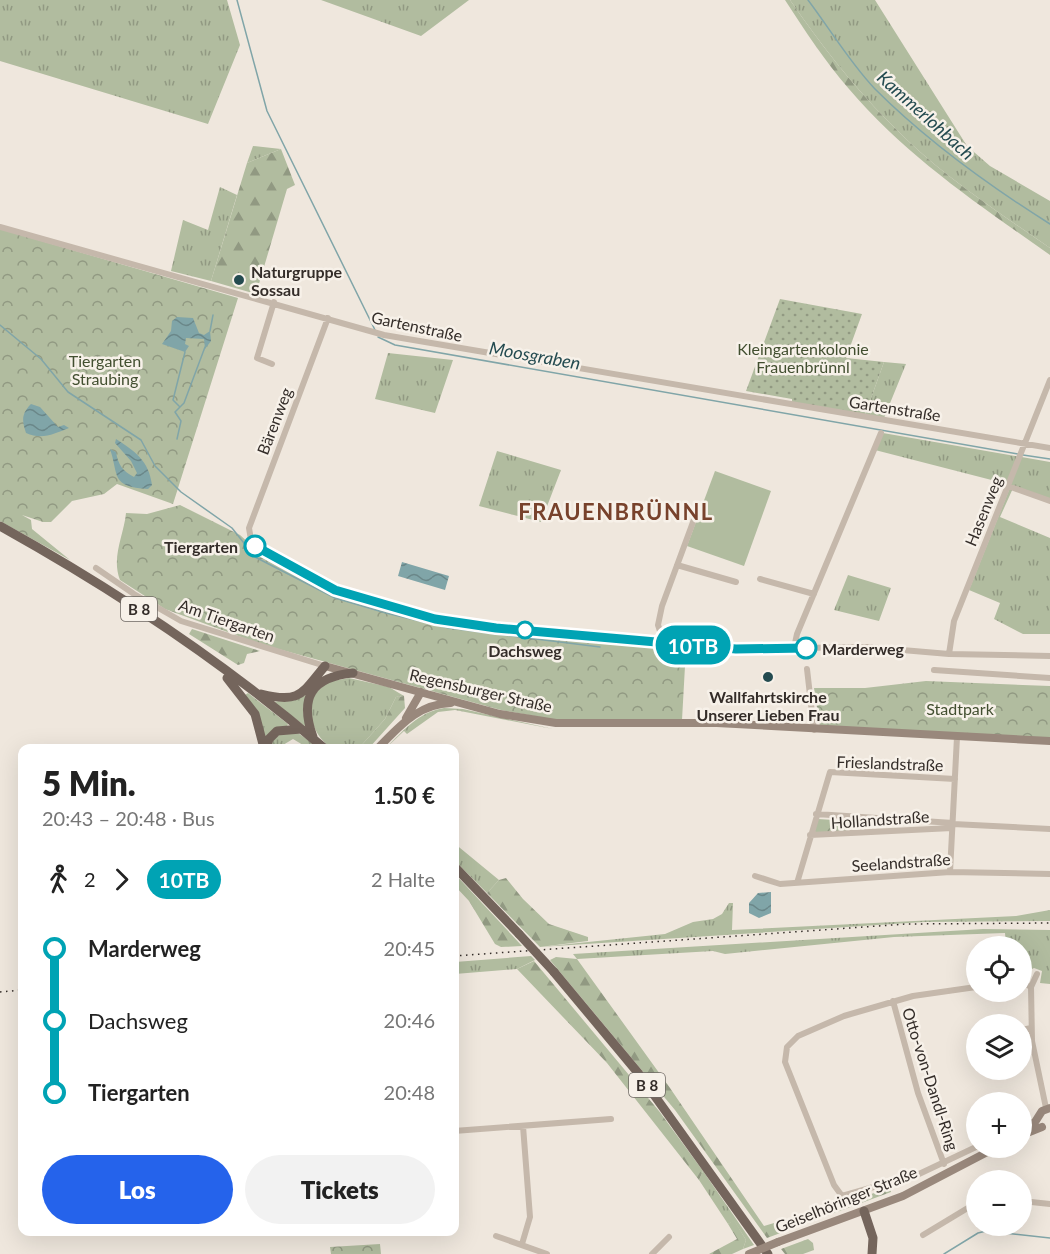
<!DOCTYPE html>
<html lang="de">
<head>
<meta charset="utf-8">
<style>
  :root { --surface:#fff; --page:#f2f2f2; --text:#222; --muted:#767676; --accent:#2563eb }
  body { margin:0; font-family:Lato,sans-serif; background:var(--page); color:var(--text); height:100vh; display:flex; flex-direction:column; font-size:22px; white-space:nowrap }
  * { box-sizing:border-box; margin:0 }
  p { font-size:20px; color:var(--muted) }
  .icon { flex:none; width:33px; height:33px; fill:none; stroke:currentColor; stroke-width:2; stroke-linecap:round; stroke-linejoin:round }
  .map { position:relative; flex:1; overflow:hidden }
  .side { position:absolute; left:18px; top:744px; width:441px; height:492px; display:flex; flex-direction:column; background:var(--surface); border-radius:12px; box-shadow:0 6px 24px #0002 }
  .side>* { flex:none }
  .badge { padding:0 12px; border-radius:20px; font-size:21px; line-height:39px }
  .tools { position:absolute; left:966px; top:936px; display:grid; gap:12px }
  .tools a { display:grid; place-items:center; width:66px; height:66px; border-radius:50%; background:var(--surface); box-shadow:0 6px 24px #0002; font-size:30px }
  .map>.badge { position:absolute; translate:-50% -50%; box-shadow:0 0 0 3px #fff }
  .legs { display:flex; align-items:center; gap:9px; height:66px; padding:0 24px; font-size:20px }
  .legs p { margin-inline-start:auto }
  .overview { display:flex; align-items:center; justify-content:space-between; height:102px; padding:0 24px }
  h1 { font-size:33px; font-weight:800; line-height:45px }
  .action { display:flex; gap:12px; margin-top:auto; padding:12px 24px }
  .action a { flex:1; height:69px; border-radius:36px; background:var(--accent); color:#fff; font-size:24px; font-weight:800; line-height:69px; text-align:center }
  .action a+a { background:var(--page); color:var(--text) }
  ul { padding:0 24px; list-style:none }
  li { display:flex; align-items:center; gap:21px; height:72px; font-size:22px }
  li i { display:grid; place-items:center; width:9px; height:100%; margin:0 8px; background:currentColor }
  li i::after { content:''; width:15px; height:15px; margin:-8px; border:4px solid; border-radius:50%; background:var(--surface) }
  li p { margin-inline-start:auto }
  li:first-child i { background:linear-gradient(#0000 50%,currentColor 0) }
  li:last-child i { background:linear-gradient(currentColor 50%,#0000 0) }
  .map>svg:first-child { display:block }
  .grass { fill:url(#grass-tufts) }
  .forest { fill:url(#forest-firs) }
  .park { fill:url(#park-crowns) }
  .garden { fill:url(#garden-dots) }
  .pitch { fill:#b1bc9f }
  .water { fill:url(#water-waves) }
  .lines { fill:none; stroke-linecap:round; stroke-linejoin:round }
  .stream { stroke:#80a5a8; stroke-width:1.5 }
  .street { stroke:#c5b8ab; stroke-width:6 }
  .secondary { stroke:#99887c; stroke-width:8 }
  .primary { stroke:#74655c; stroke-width:9 }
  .rail { stroke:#342d29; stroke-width:1.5; stroke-dasharray:1.5 4.5; stroke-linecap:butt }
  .secondary-bridge { stroke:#99887c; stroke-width:8 }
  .primary-bridge { stroke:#74655c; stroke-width:9 }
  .line-1-casing { stroke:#fff; stroke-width:14 }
  .line-1 { stroke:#00a3b4; stroke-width:9 }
  .poi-dot { fill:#244b50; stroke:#f7f1e9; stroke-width:2 }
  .stop-1-dot { fill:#fff; stroke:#00a3b4; stroke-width:3 }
  .labels { text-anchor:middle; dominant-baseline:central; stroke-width:5; stroke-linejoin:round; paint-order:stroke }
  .shield { fill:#f7f1e9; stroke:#6e6863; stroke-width:1.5 }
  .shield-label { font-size:15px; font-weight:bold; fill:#342d29 }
  .poi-label { font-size:16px; font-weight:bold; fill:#342d29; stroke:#f7f1e9; text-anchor:start }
  .street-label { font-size:16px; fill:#342d29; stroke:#f7f1e9 }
  .park-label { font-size:16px; fill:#424f30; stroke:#f7f1e9 }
  .stop-label { font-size:16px; font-weight:bold; fill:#342d29; stroke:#f7f1e9; text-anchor:end }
  .water-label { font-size:18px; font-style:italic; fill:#244b50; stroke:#f7f1e9 }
  .district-label { font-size:22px; font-weight:bold; letter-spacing:1.5px; fill:#78422c; stroke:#f7f1e9 }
</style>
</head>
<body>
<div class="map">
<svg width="1050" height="1254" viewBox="0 0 1050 1254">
  <defs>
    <pattern id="grass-tufts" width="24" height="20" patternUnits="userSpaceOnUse" patternTransform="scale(1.5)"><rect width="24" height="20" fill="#b1bc9f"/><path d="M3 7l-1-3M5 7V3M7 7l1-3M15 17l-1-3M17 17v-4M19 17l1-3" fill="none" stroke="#919982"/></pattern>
    <pattern id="forest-firs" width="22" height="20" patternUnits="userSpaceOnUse" patternTransform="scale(1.5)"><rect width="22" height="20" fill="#b1bc9f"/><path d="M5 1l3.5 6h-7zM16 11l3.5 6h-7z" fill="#919982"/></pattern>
    <pattern id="park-crowns" width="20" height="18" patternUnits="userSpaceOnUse" patternTransform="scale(1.5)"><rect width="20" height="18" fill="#b1bc9f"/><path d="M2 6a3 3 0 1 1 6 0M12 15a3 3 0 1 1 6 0" fill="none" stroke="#919982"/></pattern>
    <pattern id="garden-dots" width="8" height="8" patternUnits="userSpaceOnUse" patternTransform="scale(1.5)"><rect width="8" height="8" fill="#b1bc9f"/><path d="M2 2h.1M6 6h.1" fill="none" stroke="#919982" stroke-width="1.8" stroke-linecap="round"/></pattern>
    <pattern id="water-waves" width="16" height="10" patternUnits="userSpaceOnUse" patternTransform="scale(1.5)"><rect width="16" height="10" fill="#80a5a8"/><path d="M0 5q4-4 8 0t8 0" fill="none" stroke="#6a8789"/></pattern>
  </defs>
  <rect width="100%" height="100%" fill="#efe7dd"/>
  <!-- grass -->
  <path class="grass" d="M0,0H227L240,45L208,124L0,61Z
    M321,0H469L421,36Z
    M790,0H875L967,146L990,166L1050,201V248C994,209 935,171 888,121C852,85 819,42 790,0Z
    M253,146L281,149L247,163Z
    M220,187L237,195L211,281L171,271L183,220L208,230Z
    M388,353L453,360L435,413L375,399Z
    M884,362L906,364L884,418L865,415Z
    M883,433L1050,462V499L1014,486L1000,517L1050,538V634H1023L994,619L1000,603L969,590L1011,485L875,450Z
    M497,451L561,470L541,522L479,506Z
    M848,575L891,588L879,621L834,610Z
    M349,678L389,687L404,696L396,697L385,719L359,748H331C313,733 310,721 311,698L327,682Z
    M248,693L288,724L287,726L265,738L245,695Z
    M306,695L303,711L306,727L274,702Z
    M444,708L463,709L553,729L455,710L438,712L407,734L404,731L386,748C403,731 418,712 444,708Z
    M298,733L319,748H308L293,739L278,748H269L277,734Z
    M454,843L499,880L487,893L455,861Z
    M729,903H733L732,930L1016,916L1050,910V921L924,922L540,947L665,934L693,922L713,919L722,914Z
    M983,929L1050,930V984L1040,983L1042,971L1034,968L1022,974V946H1006L1005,933L894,937L725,954L713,951L577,959L573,954Z
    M531,956L535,960L517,969L455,974V962Z
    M703,1171L754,1245L743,1249L746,1240L734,1221L728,1224L699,1180Z"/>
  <!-- forest -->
  <path class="forest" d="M785,0H790C819,42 852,85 888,121C935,171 994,209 1050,248V255C979,205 906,156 849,89C825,61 805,31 785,0Z
    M281,149L295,185L287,189L256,294L211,281L247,163Z
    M192,629L260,651L247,654L244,663L238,665L189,634Z
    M404,696L405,708L369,748H359L385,719L396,697Z
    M454,873L522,946L501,947L495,944L469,901L455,886Z
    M506,878L523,899L549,924L588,937V941L540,947L487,893L499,880Z
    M556,957L577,959L670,1088L764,1226L891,1188V1192L767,1238L675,1110L550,960Z
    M534,961L659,1111L703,1171L699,1180L607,1063L517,969Z
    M734,1220L746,1240L743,1249L732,1254H709L737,1239L728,1224Z
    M808,1239L813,1243L814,1250L803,1254H785L781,1249Z"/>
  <!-- park -->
  <path class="park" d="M0,229L238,298L173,504L117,484L104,494L72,501L51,522H43L22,515L31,520L32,529L70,560L0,521Z
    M180,505L240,535L261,554L286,564L329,590L361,603L435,621L496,630L686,648L682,720H556L501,710L260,644L165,609L120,580C111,557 124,535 126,513L147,514Z
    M926,681L1050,686V738L820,727L814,688H865Z
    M818,819L849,821L850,831L816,833L814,830Z
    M380,1244L381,1254H331L330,1247Z"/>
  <!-- garden -->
  <path class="garden" d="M780,299L862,314L846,358L884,362L865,415L792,403V399L746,391Z"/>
  <!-- pitch -->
  <path class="pitch" d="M715,471L771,491L744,566L687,546Z"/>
  <!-- water -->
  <path class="water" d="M177,317L193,318L199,333L204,335L210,331L211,341L205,349L204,339L186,338L185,344L189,346L185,352L162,344L171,331L172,321Z
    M31,404L40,407L58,427L64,425L69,428C54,434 42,440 26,433C22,421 21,414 31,404Z
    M116,439C135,451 149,461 152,485L148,489C110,487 119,475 110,449L116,452C118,465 123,471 134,477L137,473L131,461L115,443Z
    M402,562L449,576L445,590L398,576Z
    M771,892V913L759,918L749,913V903L758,893Z"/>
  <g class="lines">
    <!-- stream -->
    <path class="stream" d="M237,0L267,111L375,330
      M808,0C830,29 850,63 875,89C927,141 988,185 1050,224
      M0,325L41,359L68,392L141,440L155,466L181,492L232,528L255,557L335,598L386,613L449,628L600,647
      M210,331L213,315
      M378,337L395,345L1018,454
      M179,406L173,400L185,352
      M177,439L181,421L175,412L184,403L205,347
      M1023,455L1050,459
      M944,1254L978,1233L986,1231L1050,1238"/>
    <!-- street -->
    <path class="street" d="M0,227L384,335L1050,448
      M328,318L249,528L251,540L256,547L300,569L322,584L378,604L435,619L497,628L736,649L867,647L949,654L1050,656
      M272,364L257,358L274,302
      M1008,486L1050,501
      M677,565L736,582
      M96,568L134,594L181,621L325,666
      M760,579L814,594
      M664,643L658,625L662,606L696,514
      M794,648L797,634L881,433
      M949,654L954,621L1050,380
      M807,669L814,730
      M934,670L1050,678
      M816,814L953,823
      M953,824L1050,829
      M810,835L952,828
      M950,872L957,737
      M755,876L780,884L950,872L1050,874
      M797,883L830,772L955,779
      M1022,982L1031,987
      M976,987L913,996L844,1016L798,1036L787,1047L785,1062L834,1185L842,1196L919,1174L976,1147
      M1031,987L1032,1041L1046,1108
      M1031,987L1037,974
      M893,1001L918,1093L944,1164
      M1022,1030L1031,1028
      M454,1131L611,1119
      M1022,1201L1050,1204
      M923,1235L976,1203
      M496,1236L547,1254
      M522,1244L530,1217L523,1126
      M652,1254L669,1237"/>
    <!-- secondary -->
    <path class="secondary" d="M325,666L500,714L556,723H717L1050,741
      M406,718L421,692
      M378,748C400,726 418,704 451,703
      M1022,1129L1035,1122L1042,1111L1050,1108
      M1022,1135L1042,1127
      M778,1242L903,1196L995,1148"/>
    <!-- primary -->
    <path class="primary" d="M0,526C115,590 225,663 324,748
      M227,678L255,714L264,748
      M261,694C301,704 302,693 325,666
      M313,737C299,698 311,677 353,673
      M266,748L269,739L277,731L301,729
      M454,866L519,934
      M554,972L639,1074L768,1254
      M864,1211L873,1238L872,1254"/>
    <!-- rail -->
    <path class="rail" d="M454,956L906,924L1050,923
      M0,992L22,990"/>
    <!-- secondary-bridge -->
    <path class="secondary-bridge" d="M749,1254L778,1242"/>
    <!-- primary-bridge -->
    <path class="primary-bridge" d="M519,934L554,972"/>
  </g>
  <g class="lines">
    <!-- line-1 casing -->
    <g class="line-1-casing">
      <path id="line-1" d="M255,546L335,590L435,619L496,628L736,649L806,648"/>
    </g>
    <!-- line-1 -->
    <use href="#line-1" class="line-1"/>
  </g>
  <!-- markers -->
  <g class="poi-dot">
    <circle cx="239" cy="280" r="6"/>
    <circle cx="768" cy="677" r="6"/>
  </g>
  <g class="stop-1-dot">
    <circle cx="255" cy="546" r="10"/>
    <circle cx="525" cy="630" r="8"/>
    <circle cx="806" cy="648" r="10"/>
  </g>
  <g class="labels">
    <!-- shield labels -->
    <g class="shield">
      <rect x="121" y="597" width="36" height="24" rx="4.5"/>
      <rect x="629" y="1073" width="36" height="24" rx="4.5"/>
    </g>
    <g class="shield-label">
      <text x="139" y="609">B 8</text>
      <text x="647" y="1085">B 8</text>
    </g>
    <!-- poi labels -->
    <g class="poi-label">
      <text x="251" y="271">Naturgruppe<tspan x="251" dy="18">Sossau</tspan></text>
      <text x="768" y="696" text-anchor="middle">Wallfahrtskirche<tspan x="768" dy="18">Unserer Lieben Frau</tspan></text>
    </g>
    <!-- street labels -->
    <g class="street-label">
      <text transform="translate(417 326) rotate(12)">Gartenstraße</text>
      <text transform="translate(895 408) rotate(9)">Gartenstraße</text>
      <text transform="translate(274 421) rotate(-69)">Bärenweg</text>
      <text transform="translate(983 511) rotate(-68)">Hasenweg</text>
      <text transform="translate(227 620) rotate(19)">Am Tiergarten</text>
      <text transform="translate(481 690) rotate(13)">Regensburger Straße</text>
      <text transform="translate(890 763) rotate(2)">Frieslandstraße</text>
      <text transform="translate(880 819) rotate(-4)">Hollandstraße</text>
      <text transform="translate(901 862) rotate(-4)">Seelandstraße</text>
      <text transform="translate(931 1079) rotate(72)">Otto-von-Dandl-Ring</text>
      <text transform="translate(846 1199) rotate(-22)">Geiselhöringer Straße</text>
    </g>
    <!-- park labels -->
    <g class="park-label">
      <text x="803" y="348">Kleingartenkolonie<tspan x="803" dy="18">Frauenbrünnl</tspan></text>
      <text x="105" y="360">Tiergarten<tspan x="105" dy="18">Straubing</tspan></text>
      <text x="960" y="708">Stadtpark</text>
    </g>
    <!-- stop labels -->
    <g class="stop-label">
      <text x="238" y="546">Tiergarten</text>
      <text x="822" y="648" text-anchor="start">Marderweg</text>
      <text x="525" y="650" text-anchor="middle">Dachsweg</text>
    </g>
    <!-- water labels -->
    <g class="water-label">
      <text transform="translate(926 115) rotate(42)">Kammerlohbach</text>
      <text transform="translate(535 355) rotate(10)">Moosgraben</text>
    </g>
    <!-- district labels -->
    <g class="district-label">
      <text x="616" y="511">FRAUENBRÜNNL</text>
    </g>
  </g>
</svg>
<div class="tools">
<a><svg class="icon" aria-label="locate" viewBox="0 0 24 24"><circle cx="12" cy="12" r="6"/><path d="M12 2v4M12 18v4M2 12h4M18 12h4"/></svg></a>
<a><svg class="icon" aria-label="layers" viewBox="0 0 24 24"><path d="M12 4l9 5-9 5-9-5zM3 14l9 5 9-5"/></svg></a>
<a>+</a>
<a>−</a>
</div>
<b class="badge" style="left:693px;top:645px;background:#00a3b4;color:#fff">10TB</b>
<section class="side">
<div class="overview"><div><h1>5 Min.</h1><p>20:43 – 20:48 · Bus</p></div><b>1.50 €</b></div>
<div class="legs"><svg class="icon" aria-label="walk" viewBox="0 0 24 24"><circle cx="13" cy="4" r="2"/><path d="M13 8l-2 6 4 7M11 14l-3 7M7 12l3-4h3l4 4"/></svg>2<svg class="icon" aria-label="forward" viewBox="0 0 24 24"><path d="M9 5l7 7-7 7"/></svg><b class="badge" style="background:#00a3b4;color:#fff">10TB</b><p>2 Halte</p></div>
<ul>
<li><i style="color:#00a3b4"></i><b>Marderweg</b><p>20:45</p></li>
<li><i style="color:#00a3b4"></i><span>Dachsweg</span><p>20:46</p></li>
<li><i style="color:#00a3b4"></i><b>Tiergarten</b><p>20:48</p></li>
</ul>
<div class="action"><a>Los</a><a>Tickets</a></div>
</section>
</div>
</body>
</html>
